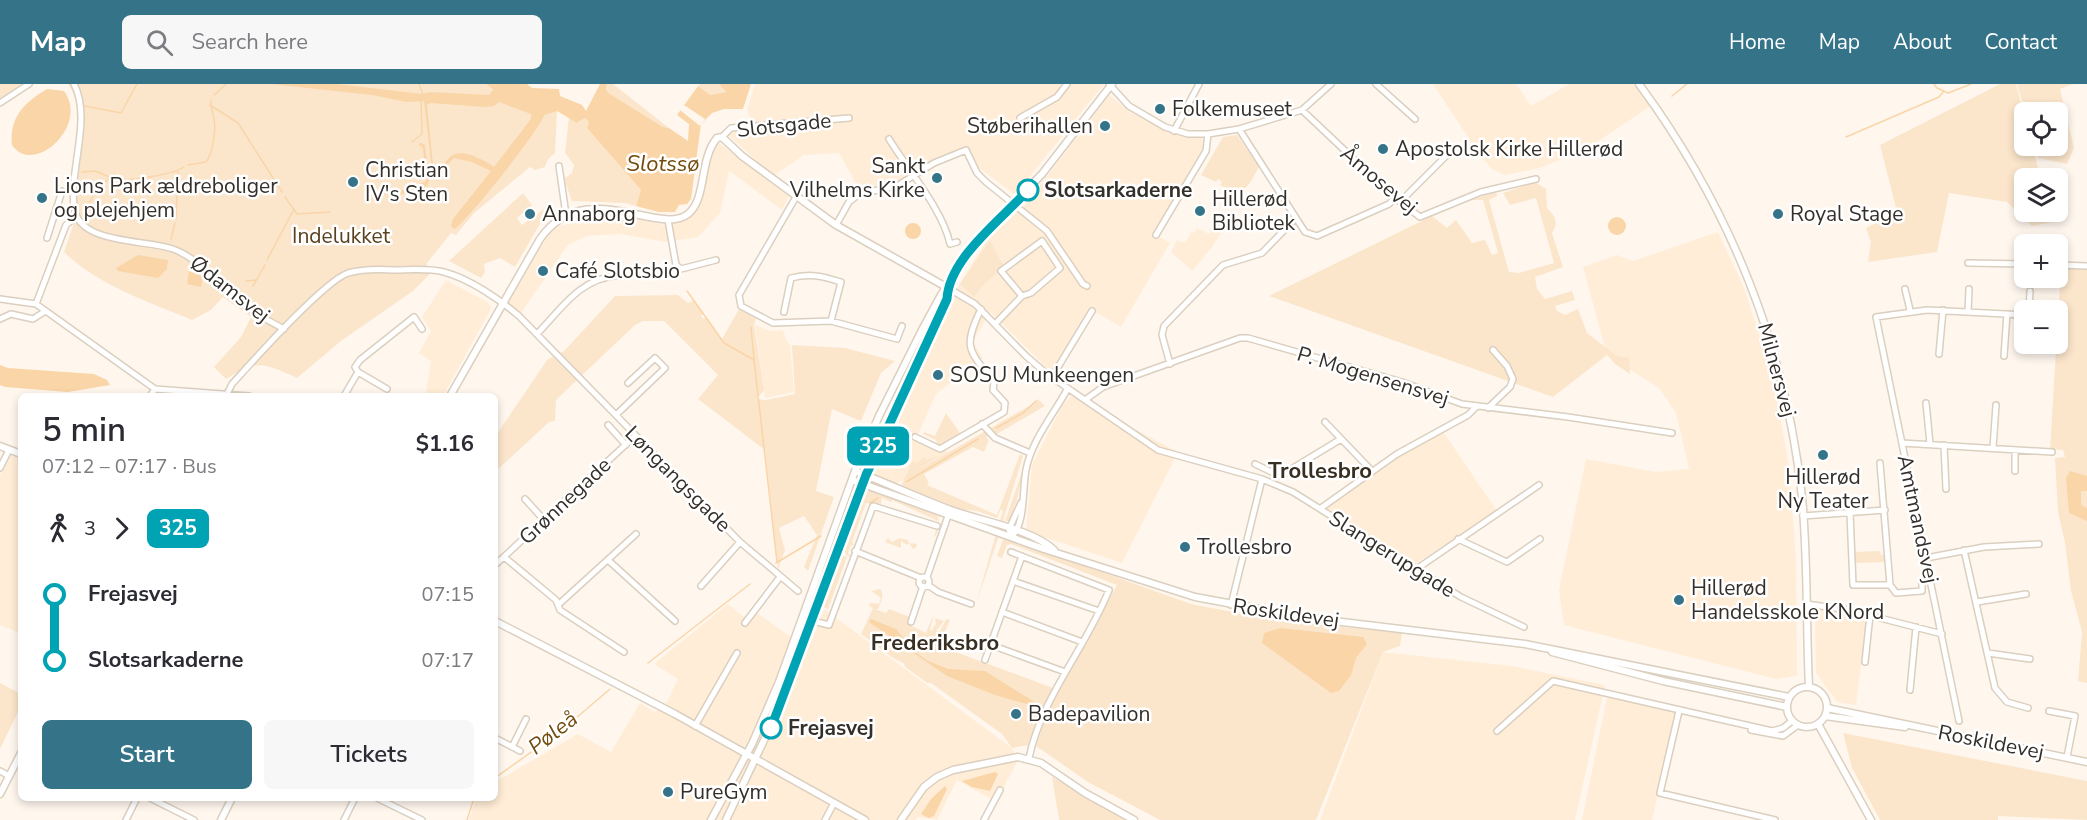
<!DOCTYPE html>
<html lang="en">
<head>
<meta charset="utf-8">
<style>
  :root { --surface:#fff; --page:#f7f7f7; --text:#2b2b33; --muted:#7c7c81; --accent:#347388 }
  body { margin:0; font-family:"Nunito Sans",sans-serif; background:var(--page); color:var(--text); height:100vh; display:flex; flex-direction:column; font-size:22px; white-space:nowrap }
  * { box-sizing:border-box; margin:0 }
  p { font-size:20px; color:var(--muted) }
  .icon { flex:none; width:33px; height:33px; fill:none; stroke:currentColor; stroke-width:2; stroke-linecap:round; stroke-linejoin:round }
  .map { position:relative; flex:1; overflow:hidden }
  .sheet { position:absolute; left:18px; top:309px; width:480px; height:408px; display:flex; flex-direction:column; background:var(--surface); border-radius:9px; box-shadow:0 3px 9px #0003 }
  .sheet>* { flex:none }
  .badge { padding:0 12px; border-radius:9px; font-size:21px; line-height:39px }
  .fabs { position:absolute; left:2014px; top:18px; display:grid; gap:12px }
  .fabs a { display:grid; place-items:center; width:54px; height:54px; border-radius:9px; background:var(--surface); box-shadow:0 3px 9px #0003; font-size:30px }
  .map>.badge { position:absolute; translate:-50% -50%; box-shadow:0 0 0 3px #fff }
  .legs { display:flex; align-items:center; gap:9px; height:66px; padding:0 24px; font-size:20px }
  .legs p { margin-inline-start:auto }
  .summary { display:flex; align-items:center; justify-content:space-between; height:102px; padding:0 24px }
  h1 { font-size:33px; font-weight:600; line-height:45px }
  .cta { display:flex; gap:12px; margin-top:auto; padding:12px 24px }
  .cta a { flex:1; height:69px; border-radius:9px; background:var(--accent); color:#fff; font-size:24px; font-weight:600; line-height:69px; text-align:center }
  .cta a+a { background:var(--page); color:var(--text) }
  ul { padding:0 24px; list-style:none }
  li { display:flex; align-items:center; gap:21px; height:66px; font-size:22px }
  li i { display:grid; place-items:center; width:9px; height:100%; margin:0 8px; background:currentColor }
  li i::after { content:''; width:15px; height:15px; margin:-8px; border:4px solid; border-radius:50%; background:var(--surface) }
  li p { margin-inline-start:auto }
  li:first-child i { background:linear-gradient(#0000 50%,currentColor 0) }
  li:last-child i { background:linear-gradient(currentColor 50%,#0000 0) }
  header { display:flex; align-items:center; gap:36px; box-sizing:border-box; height:84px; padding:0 30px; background:var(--accent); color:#fff }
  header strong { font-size:28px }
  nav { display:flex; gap:33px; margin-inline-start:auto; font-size:21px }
  .search { width:420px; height:54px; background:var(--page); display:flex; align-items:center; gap:15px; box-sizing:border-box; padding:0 21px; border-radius:9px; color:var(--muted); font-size:22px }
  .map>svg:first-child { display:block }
  .built { fill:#ffedd7 }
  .green { fill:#fbe6cc }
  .water { fill:#f9d5a7; fill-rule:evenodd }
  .pier { fill:#fff7ee }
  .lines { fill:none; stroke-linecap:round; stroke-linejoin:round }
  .stream { stroke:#f9d5a7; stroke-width:1.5 }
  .minor-casing { stroke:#dbcfbf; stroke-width:8 }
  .tertiary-casing { stroke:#dbcfbf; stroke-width:9 }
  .minor { stroke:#fff; stroke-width:5 }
  .tertiary { stroke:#fff; stroke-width:6 }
  .line-1-casing { stroke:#fff; stroke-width:14 }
  .line-1 { stroke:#00a3b4; stroke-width:9 }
  .poi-dot { fill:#347388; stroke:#fff; stroke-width:2 }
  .stop-1-dot { fill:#fff; stroke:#00a3b4; stroke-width:3 }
  .labels { text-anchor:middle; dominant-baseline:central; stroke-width:5; stroke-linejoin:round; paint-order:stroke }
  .poi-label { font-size:21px; fill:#342f2a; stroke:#fff; text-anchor:start }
  .street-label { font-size:21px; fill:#342f2a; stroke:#fff }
  .stop-label { font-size:21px; font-weight:bold; fill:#342f2a; stroke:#fff; text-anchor:start }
  .park-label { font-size:21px; fill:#59401e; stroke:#fff }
  .water-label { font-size:22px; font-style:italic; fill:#734c0d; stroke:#fff }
  .neighbourhood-label { font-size:22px; font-weight:bold; fill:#382f22; stroke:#fff }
</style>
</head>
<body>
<header>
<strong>Map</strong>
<div class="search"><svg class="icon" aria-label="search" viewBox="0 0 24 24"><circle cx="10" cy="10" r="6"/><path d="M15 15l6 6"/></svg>Search here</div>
<nav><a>Home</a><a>Map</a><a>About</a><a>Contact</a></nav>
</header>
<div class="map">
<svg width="2087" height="736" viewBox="0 0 2087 736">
  <rect width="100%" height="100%" fill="#fff7ee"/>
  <!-- built -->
  <path class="built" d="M755,0H1104L1015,111L979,84L966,62L888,101L859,105L839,69L804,71L773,92L727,50L751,37L747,26Z
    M1433,0H1516L1531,22L1569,0H1634L1651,22L1588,64L1540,84L1505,91L1492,85L1481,73Z
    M1109,11L1130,28L1173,50L1200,53L1204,57L1202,66L1154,150L1170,159L1121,243L1092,226L1053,290L990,228L973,258L983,274L936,310L918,350L950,369L896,400L871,391L959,201L987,156L1025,121Z
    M718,58L789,112L782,126L729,87L720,129L698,153L665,158L620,150L587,152L568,161L519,232L507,219L549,149L559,142L618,130L664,141L686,136L699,118L706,85Z
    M1220,130L1230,136L1212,163L1192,187L1171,168L1177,156L1185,159L1191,148L1194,149L1197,144L1209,150Z
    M1718,148L1744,204L1764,265L1779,327L1790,388L1796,478L1797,592L1776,595L1564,541L1559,506L1586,375L1656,388L1689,385L1676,329L1659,304L1607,271L1583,183L1617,171L1633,177Z
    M446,196L489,219L491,225L443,312H431L426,309L431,277L419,269L431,247L422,233Z
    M755,241L770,247L783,246L787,258L790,260L794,308L765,314Z
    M1072,312L1178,368L1122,479L1026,447L1032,381L1063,320Z
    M1440,343L1497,427L1415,480L1319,430Z
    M11,371L21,375V550L0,541V392Z
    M728,520L744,533L757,529L808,565L824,525L989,647L1012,664L1017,678L996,718L957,696L937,736L918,733L915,736H469L476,714H495V698L578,650L611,668L640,619L655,628L667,618L678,595L654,580Z
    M1818,524L1867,534L1856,621L1837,618L1816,589L1815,525Z
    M1383,568L1512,582L1605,601L1575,736H1320Z
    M1607,613L1676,628L1652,736H1582Z"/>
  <!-- green -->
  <path class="green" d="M0,0H27L0,15Z
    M68,0H486L493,7L544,30L557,26L555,69L548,75L545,83L535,86L530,83L474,129L456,151L451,149L427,179L429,191L413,207L341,257L297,294C263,279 258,275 226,295L214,283L241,253L251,233L223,213L211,226L192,236C147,217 99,202 64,168L76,133L74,125C77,89 89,30 68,0Z
    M607,0H613L669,44L663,43L610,10L606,6Z
    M700,0H719L726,8L709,11L698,2Z
    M2000,0H2016L2025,34V62H2032L2041,94H2025V128H2050L2053,138L2032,142L2007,118L1949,109L1937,168L1868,178L1871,158L1866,144L1897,128L1880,61Z
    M2017,0H2073L2060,5L2074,64L2067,80L2038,74L2035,62H2058V28H2025Z
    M569,32L578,39L585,34L589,38L587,44L641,106L636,122L625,119L572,117L564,95L572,89L574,81L565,69Z
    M1237,51L1259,83L1250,99L1238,112L1220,101L1222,98L1218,95L1216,98L1201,91L1223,53Z
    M1535,98L1546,105L1547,124C1555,132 1559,138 1552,149L1563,183L1535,193L1537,205L1545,215L1572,207L1575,216L1555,222L1557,227L1565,231L1578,225L1587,249L1617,272L1629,274L1630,290L1615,280L1607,271L1553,313L1269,212L1432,132L1447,144L1456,136L1472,159L1485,156L1492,171L1498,169L1483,116H1471L1496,108L1497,112L1489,116L1509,188L1519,189L1554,179L1536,114L1510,121L1503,109Z
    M523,109L532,121L517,134L522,141L552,119L515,183L500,174L484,180L485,188L481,194L449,177Z
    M990,156L1004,183L982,202L974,213L960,200Z
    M2061,184L2087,185V599L2078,597L2082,548L2071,507L2065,459L2058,428L2055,374L2065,373L2063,366L2050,365Z
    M678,211L688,219L694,216L704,229L701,232L704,235L707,233L722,255L739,225L756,235L754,241L764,306L757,315L766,316L795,310L792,261L845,264L895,277L881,289L861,337L832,325L816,407L834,413L808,487L804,483L817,451L804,432L779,444L785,466L778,486L765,366L698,315L718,291L664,237H643L635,241L556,316L555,337L549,338L495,388V353L547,276L564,267L615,212Z
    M1038,315L1045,322L997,350L986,353L989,356L984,368L973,363L924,390L929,399L927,401L997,431L1020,370L1023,372L1003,437L999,439L989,435L1000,436L1003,427L1001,425L997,434L977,427L960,425L901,402L913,376L916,379L925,373L927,376L940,371L916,387L1029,322Z
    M946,329L960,349L943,359L941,358L942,361L938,362L936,356L923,350L924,348L935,352Z
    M1025,379L1017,416L1009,437H1005Z
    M871,405L938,430L941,434L937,431C940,437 939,449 934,454L938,437L892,416L891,418L882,414L881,420L866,419L852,458L855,462L851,461L848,469L851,473L847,472L844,466L842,471L847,473L828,525L821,522L862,409Z
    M999,452L976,520L995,453Z
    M1004,453L1191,520L1274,536L1402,549L1400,562L1383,568L1316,736H1160L1088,698L1036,662L1050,621L1117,501L1011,460L1007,461L1002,474L997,472Z
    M888,454L892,458L900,454L908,456L909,459L917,460L916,464L913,465L909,459L907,461L901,457V464L885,458Z
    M1880,467L1881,471H1886V478L1854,479V468Z
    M880,505C885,510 881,519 878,525H875L886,529L889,525L910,533L908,540L926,549L934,529L930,546H935L932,545L936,540L935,534L944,537L936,547H940L946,535L950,536L942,556L951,559L950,566L1053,604L1037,635L1028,661L1012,664L1002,650L931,599H927L904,582L905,580L893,574L861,550L873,524L869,522L870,519L879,520L881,514L871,507Z
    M0,599L21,610V622L0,665Z
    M1843,649L2087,697V736L1998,732V736H1880L1852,684Z
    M1052,693L1128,736H1059Z"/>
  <!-- water -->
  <path class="water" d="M271,0H337L422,10L430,8L489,11L493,6L486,0H527L532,4L559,5L560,12L582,21L586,27L600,0H607L606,6L610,10L663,43L669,44L688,57L689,40L677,31L698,2L710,11L726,8L719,0H751L743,25H724L712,29L701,40L691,115L687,120L679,121L675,128H659L636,122L641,106L587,44L589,38L585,34L577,39L557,27L544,31C542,43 465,140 454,145L451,142L453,135L491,87L472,78L454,74L433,95L424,17L407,18L372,11ZM499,18L531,30V35L494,83C483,76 462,63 450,73C444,79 440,86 434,91L427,21L430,19L486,23L494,22Z
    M47,5L64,7C90,42 33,93 12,61C9,33 25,18 47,5Z
    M421,59L425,61L429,98L427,102L398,111L375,110L411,105L426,97L423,64L418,60Z
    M1608 142a9 9 0 1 1 18 0a9 9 0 1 1-18 0Z
    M905 147a8 8 0 1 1 16 0a8 8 0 1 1-16 0Z
    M138,171L168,176L167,185L158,194L118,187L116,184Z
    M189,188L197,189L203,194L201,203L187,200Z
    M0,281L8,284L94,290L107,296L110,301L68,308L5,303L0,301Z
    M2070,387L2087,392V407H2081V421L2087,424V437L2069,429L2066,394Z
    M871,535L896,545L915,568L928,577L948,585L985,587L1041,622L1040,624L995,611L947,592L869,538Z
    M1280,544L1363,553L1367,560L1356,574L1351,591L1339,607L1331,609L1262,559L1264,549Z
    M995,688L998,690L990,707L972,703L962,697Z
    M945,702L947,705L934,732L929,734L921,730L931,715Z"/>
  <!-- pier -->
  <path class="pier" d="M684,21L705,35L700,42L680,26Z"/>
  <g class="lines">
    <!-- stream -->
    <path class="stream" d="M419,0L423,11
      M1934,0L1937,4L1948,9L1971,0
      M214,11L226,0
      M1672,12L1687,0
      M210,21L238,39L282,108
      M85,22L121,29L137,0
      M1846,53L1939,13L1944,7
      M412,58L422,50L421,16
      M188,81L206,78C213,69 216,46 214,35C213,27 210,24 211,16
      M82,88L95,87L110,93
      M285,113L297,130L330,128
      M83,132L93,112L112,91L115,90L117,95C129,98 174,90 184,83
      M176,135L178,88
      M171,155L175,139
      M267,176L293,127
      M246,197L256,196
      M253,202L265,181
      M687,207L724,259L754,276L777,478
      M751,243L754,275
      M996,344L1023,329L1036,317
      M906,398L978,355
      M870,419L878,414
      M776,479L821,452
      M648,579L750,500
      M495,694L562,646L610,605
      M467,736L474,714"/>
    <!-- minor casing -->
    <g class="minor-casing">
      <path id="minor" d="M74,0C92,34 69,86 74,123C78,161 145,155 173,165C198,174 217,198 238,215C252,227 268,237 284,245
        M1109,0L1129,22L1165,43L1188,50H1208L1239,45L1302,26L1331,0
        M1376,0L1415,35
        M0,19L29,0
        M1302,26L1395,114L1420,133L1481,108L1536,95
        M1020,34L1057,13L1067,0
        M1174,47L1199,0
        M722,53L731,44L849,34
        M889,55C908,86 943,126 950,160L957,158
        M559,82L566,131
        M796,113L739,211L741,222L773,239L831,237L897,255L902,242
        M1400,118L1451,67
        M56,125L76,133
        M76,133L66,141L36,220L155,305
        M1296,134L1305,148L1317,152L1389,120L1395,114
        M668,136L676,181L681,185L716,176
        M836,141L849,118L859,110L897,102L934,79L966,66L977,89L986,98L1047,147L1083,200L1087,202
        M1156,151L1206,67L1208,50
        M47,154L62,107
        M1968,179L2025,180
        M2058,181L2087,182
        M948,204L975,220L1026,272L1047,290L1158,366L1262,395L1293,408L1461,513L1524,543
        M1905,205L1910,226
        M0,215L36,220
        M2029,226L2030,207
        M784,228L791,194C810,189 822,192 841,198L831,237
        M1968,228L1969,205
        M0,235L11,230L33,235L44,228
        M995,240L1022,212L1031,209L1060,184L1042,157L1001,187L1022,212
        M537,250C563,223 579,195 619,191
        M1939,270L1943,226
        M2004,272L2007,230
        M1170,280L1162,251L1164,242L1223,181L1262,169L1296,134L1239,45
        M358,288L387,305
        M1052,293L1092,227
        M227,310L232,300C253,277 323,198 348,189C362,185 379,185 394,186C410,186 428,184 444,188C470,195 499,215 519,232L740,458L798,507
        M150,312L155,305L249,312
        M344,312L358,288L355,283L360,276L414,233L422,245
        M1085,316L1103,303L1240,254H1248L1402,298L1462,320L1568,333L1672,349
        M1926,319L1930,360
        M1488,324L1510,303L1513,295L1507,282L1493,266
        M616,331L665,284L655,274L628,299
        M1325,338L1371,386
        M982,340L995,354L1030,369
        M608,341L626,361
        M915,353L940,365L1004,328L1005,319L993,306L994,298C969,266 962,265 981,225
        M1902,359L2052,368
        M1944,361L1946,405
        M1993,364L1996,321
        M1255,380L1280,392L1341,355
        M0,384L9,366
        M2015,387V366
        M525,415L544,436
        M1021,419L1009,445L1011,453C1026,440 1022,405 1026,386C1031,357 1054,330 1068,304
        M1321,424L1397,370L1468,331L1476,323
        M1850,429L1853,501H1890L1880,379
        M1803,432L1885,426
        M1458,455L1507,478L1540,455
        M1964,466L1995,604L2007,618L2028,624
        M855,467L921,494
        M1011,468L1109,506C1086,564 1042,612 1029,674
        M504,473L556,516L560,526L624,568
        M1926,474L1984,463L2039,460
        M608,476L675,537
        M495,481L635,352
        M1415,486L1539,401
        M919 498a5 5 0 1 1 10 0a5 5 0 1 1-10 0Z
        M927,493L949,429
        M1013,497L1099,527
        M928,501L938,508L971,520
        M1890,501L1896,509L1922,507V499
        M701,502L740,458
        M1977,518L2026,510
        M1806,520L1849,526L1942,550
        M558,521L636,450
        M1231,521L1262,395
        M1002,528L1082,558
        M813,537L829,541L873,422L937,442
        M911,538L923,502
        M745,539L780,493
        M991,561L1065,588
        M1988,569L2030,575
        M985,576L1022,472
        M1865,578L1870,531
        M1910,606L1916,543
        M1679,627L1660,709L1775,736
        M2049,627L2075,632L2067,673
        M1959,637L1876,233L1927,226L2025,231
        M695,642L737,569
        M1751,646L1783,652L1798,641
        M1497,647L1553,597L1772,647L1783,644L1792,637
        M495,654L520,667
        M512,663L526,635
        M0,687L9,692
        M150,714L194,736
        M377,714L422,736
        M126,736L137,714
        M344,736L355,714
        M825,736L834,719
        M984,736L1000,706"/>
    </g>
    <!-- tertiary casing -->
    <g class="tertiary-casing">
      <path id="tertiary" d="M1639,0C1729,122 1786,262 1802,413C1808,476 1806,540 1809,603
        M450,312L540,155C585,91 659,153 688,130C707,115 699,75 717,54L722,53L742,72L836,141L948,204
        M0,362L21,370
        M855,387C887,399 918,414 951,426C980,437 1032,445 1054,466
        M852,396L1044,465L1195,513L1309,534L1525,560L1789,613
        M495,537L675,630L865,736
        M1552,568L1663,597L1787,623
        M1787 623a20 20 0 1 1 40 0a20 20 0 1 1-40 0Z
        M1827,624L2087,678
        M1825,632L1905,643
        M1818,640L1871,736
        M0,710L21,669
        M221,736L232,714
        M711,736L752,660L779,598L855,387L879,332L922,246L941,211L978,156L1042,90L1112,0
        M726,736L786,610L866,391L947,215L948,205
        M901,736L924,703L937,693L953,686L1018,673L1041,679L1085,709L1134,736"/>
    </g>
    <!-- minor -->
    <use href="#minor" class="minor"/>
    <!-- tertiary -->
    <use href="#tertiary" class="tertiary"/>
  </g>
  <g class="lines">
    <!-- line-1 casing -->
    <g class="line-1-casing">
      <path id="line-1" d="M771,644L866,391L947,215C949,174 1002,135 1028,106"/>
    </g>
    <!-- line-1 -->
    <use href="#line-1" class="line-1"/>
  </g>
  <!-- markers -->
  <g class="poi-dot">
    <circle cx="1160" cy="25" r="6"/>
    <circle cx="1105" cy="42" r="6"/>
    <circle cx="1383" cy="65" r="6"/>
    <circle cx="937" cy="94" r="6"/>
    <circle cx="353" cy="98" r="6"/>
    <circle cx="42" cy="114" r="6"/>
    <circle cx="1200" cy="127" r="6"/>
    <circle cx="530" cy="130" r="6"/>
    <circle cx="1778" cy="130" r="6"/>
    <circle cx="543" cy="187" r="6"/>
    <circle cx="938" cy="291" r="6"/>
    <circle cx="1823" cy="371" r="6"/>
    <circle cx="1185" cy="463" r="6"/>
    <circle cx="1679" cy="516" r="6"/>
    <circle cx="1016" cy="630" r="6"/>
    <circle cx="668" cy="708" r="6"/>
  </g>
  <g class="stop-1-dot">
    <circle cx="1028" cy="106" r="10"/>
    <circle cx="771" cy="644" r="10"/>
  </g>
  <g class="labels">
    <!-- poi labels -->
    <g class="poi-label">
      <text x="1172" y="25">Folkemuseet</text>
      <text x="1093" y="42" text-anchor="end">Støberihallen</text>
      <text x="1395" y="65">Apostolsk Kirke Hillerød</text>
      <text x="925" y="82" text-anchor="end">Sankt<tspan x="925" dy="24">Vilhelms Kirke</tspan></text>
      <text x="365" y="86">Christian<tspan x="365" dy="24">IV's Sten</tspan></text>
      <text x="54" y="102">Lions Park ældreboliger<tspan x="54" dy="24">og plejehjem</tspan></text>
      <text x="1212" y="115">Hillerød<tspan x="1212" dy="24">Bibliotek</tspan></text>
      <text x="542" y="130">Annaborg</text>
      <text x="1790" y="130">Royal Stage</text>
      <text x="555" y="187">Café Slotsbio</text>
      <text x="950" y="291">SOSU Munkeengen</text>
      <text x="1823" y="393" text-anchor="middle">Hillerød<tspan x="1823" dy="24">Ny Teater</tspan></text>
      <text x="1197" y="463">Trollesbro</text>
      <text x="1691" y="504">Hillerød<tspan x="1691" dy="24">Handelsskole KNord</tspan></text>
      <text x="1028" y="630">Badepavilion</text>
      <text x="680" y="708">PureGym</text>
    </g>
    <!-- street labels -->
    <g class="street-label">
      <text transform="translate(784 41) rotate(-6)">Slotsgade</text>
      <text transform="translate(1379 96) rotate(40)">Åmosevej</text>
      <text transform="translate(230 205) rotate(38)">Ødamsvej</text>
      <text transform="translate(1777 286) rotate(75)">Milnersvej</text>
      <text transform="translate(1373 292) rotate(17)">P. Mogensensvej</text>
      <text transform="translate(678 395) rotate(45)">Løngangsgade</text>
      <text transform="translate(565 417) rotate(-43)">Grønnegade</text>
      <text transform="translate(1918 435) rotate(78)">Amtmandsvej</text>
      <text transform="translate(1392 470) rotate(32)">Slangerupgade</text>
      <text transform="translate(1286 529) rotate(8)">Roskildevej</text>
      <text transform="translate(1991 658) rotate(11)">Roskildevej</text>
    </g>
    <!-- stop labels -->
    <g class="stop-label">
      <text x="1044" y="106">Slotsarkaderne</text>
      <text x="788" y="644">Frejasvej</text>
    </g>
    <!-- park labels -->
    <g class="park-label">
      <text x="341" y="152">Indelukket</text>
    </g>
    <!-- water labels -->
    <g class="water-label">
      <text x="663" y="80">Slotssø</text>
      <text transform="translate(553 649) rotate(-38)">Pøleå</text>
    </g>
    <!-- neighbourhood labels -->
    <g class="neighbourhood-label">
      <text x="1320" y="387">Trollesbro</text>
      <text x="935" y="559">Frederiksbro</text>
    </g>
  </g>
</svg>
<div class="fabs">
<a><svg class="icon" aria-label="locate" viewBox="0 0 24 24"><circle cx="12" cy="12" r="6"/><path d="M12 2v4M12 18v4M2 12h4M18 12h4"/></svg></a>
<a><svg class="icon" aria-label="layers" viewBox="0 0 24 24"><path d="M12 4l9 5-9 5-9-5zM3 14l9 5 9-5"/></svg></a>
<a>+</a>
<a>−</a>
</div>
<b class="badge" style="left:878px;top:362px;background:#00a3b4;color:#fff">325</b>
<section class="sheet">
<div class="summary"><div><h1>5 min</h1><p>07:12 – 07:17 · Bus</p></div><b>$1.16</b></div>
<div class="legs"><svg class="icon" aria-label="walk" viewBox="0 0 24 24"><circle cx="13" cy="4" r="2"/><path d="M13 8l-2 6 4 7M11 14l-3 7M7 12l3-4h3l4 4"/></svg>3<svg class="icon" aria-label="forward" viewBox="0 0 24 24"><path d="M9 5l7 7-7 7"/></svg><b class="badge" style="background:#00a3b4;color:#fff">325</b></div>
<ul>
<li><i style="color:#00a3b4"></i><b>Frejasvej</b><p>07:15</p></li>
<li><i style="color:#00a3b4"></i><b>Slotsarkaderne</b><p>07:17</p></li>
</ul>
<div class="cta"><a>Start</a><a>Tickets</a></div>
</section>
</div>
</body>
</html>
